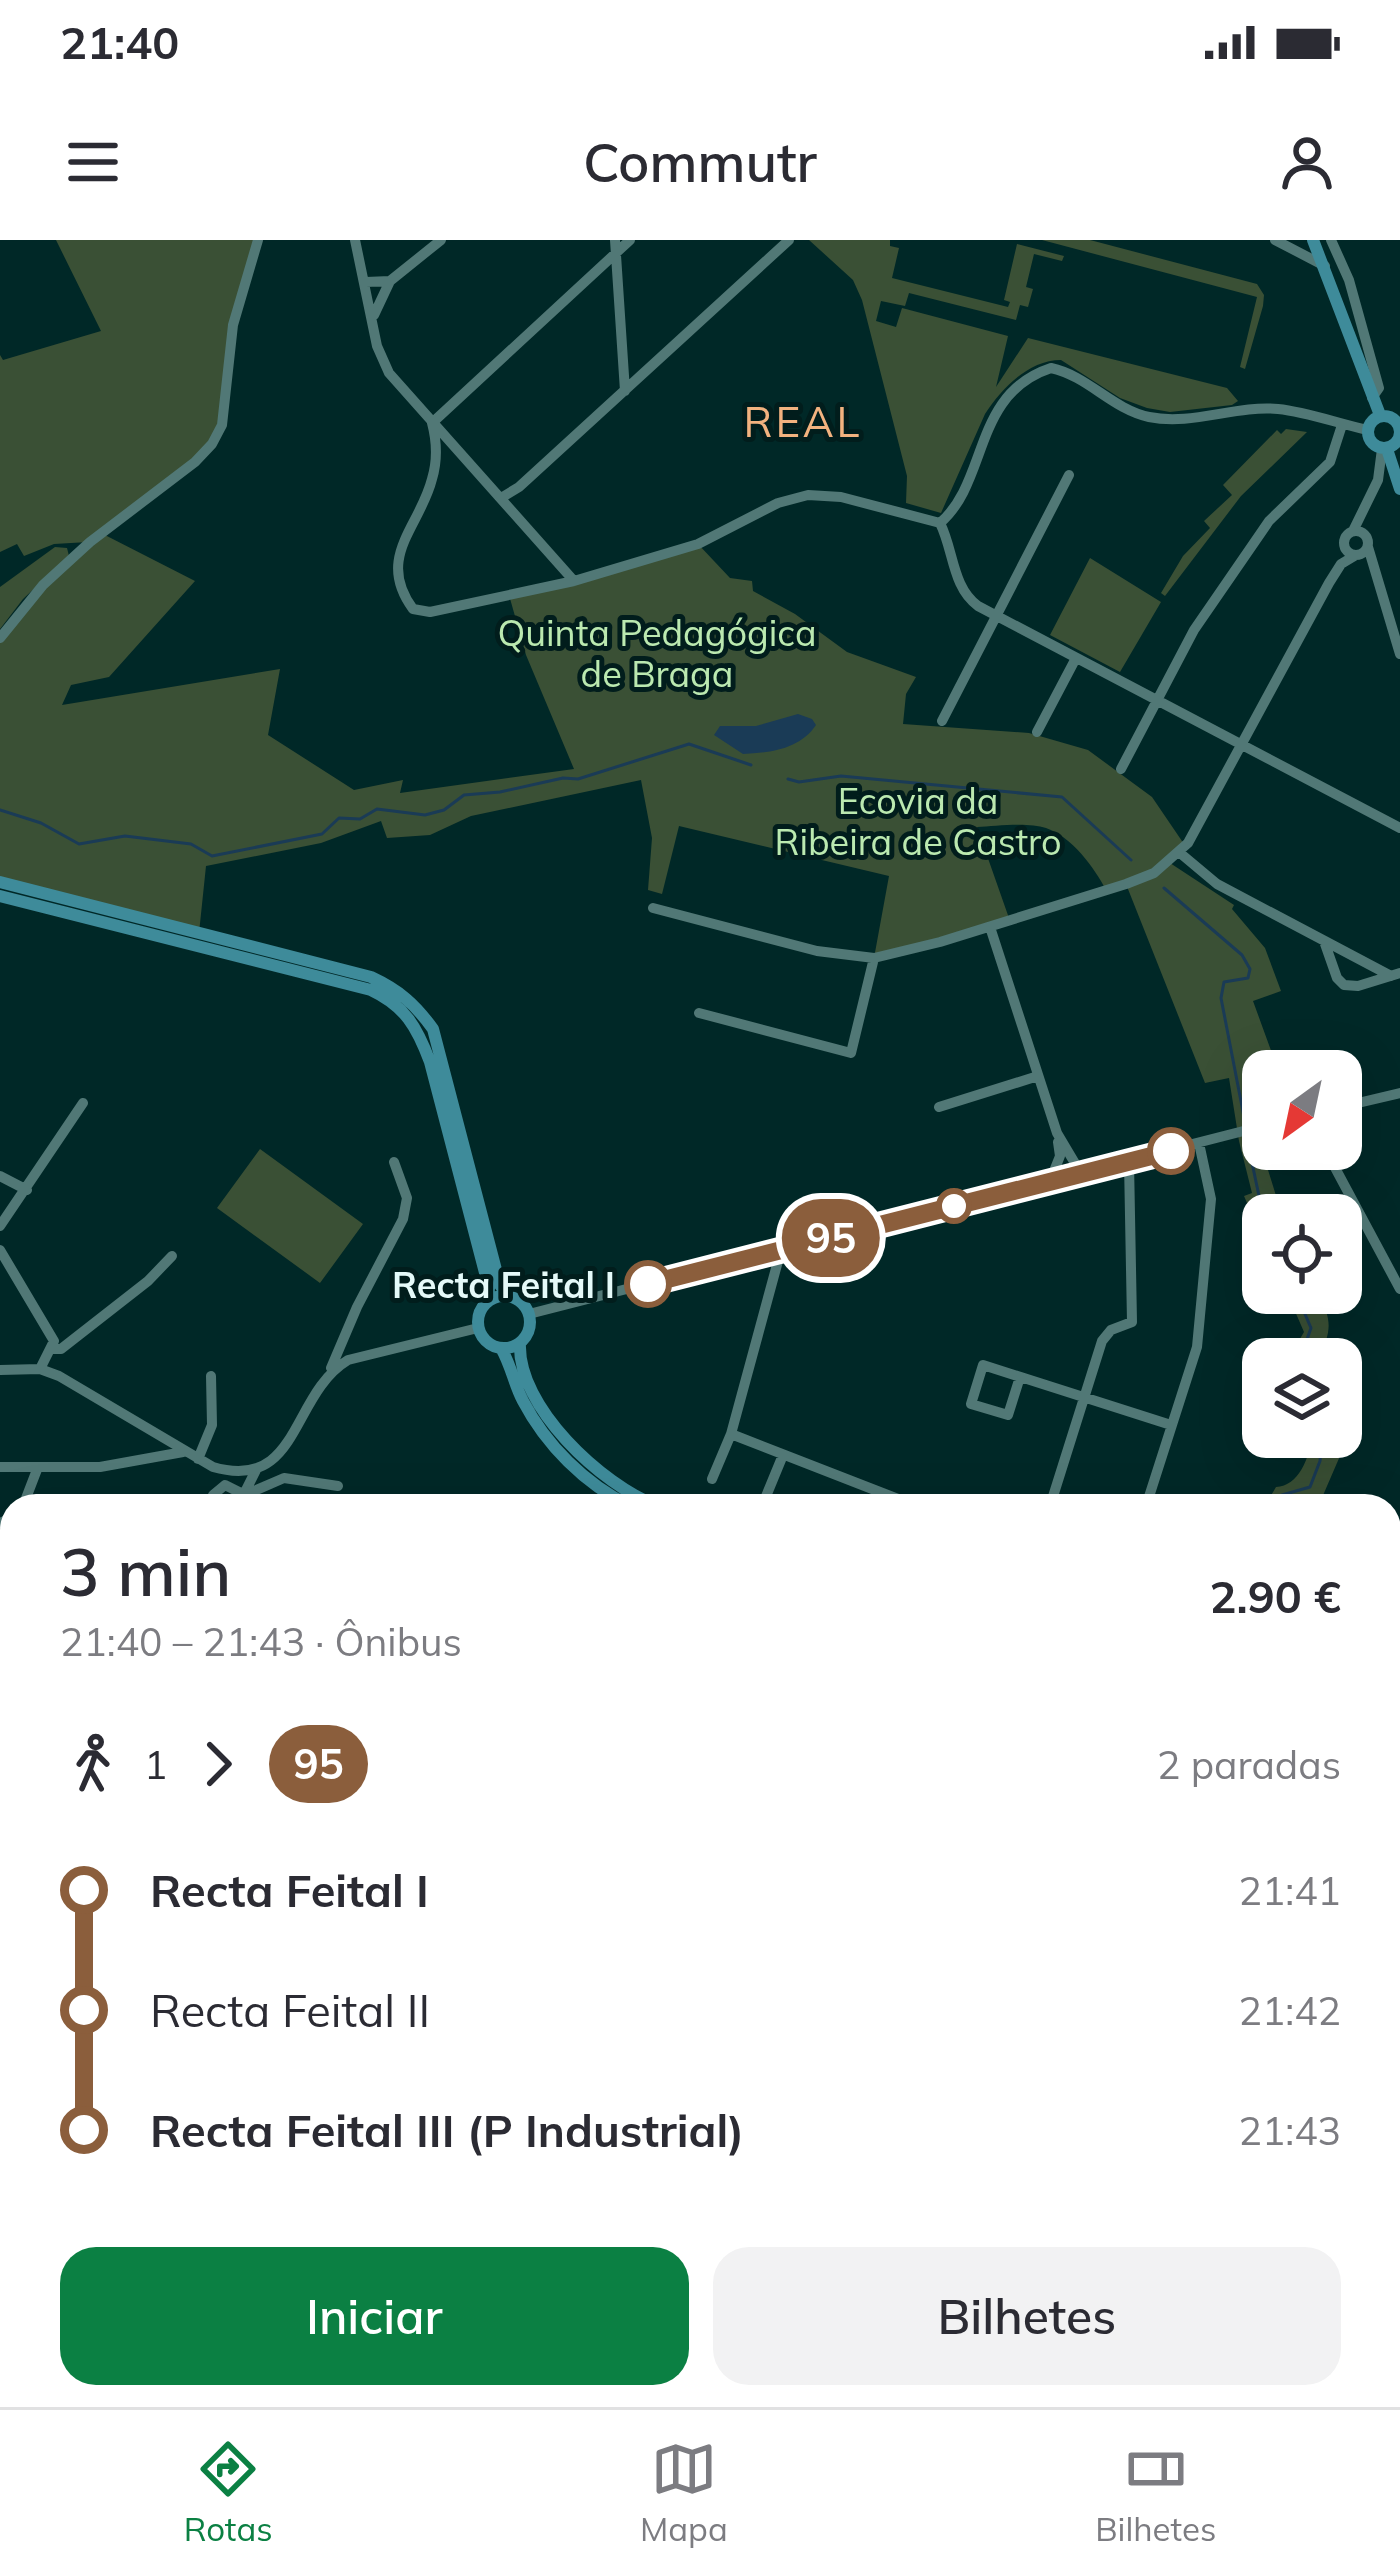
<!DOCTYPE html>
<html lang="pt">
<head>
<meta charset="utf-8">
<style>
  :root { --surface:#fff; --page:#f2f2f3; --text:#2b2b33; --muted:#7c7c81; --line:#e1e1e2; --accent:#0b8043 }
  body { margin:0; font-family:Mulish,sans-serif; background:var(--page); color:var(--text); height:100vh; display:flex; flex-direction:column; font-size:45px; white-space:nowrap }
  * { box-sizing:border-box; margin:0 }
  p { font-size:39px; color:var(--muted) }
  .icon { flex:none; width:66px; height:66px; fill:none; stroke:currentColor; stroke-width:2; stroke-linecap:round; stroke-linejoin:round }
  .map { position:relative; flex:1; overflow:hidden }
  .drawer { position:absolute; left:0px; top:1254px; width:1401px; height:915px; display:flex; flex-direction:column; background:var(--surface); border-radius:36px 36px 0 0; box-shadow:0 12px 48px #0002 }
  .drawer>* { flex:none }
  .badge { padding:0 24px; border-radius:39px; font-size:42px; line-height:78px }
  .needle { width:78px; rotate:213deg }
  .tools { position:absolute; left:1242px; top:810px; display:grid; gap:24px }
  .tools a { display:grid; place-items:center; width:120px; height:120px; border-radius:24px; background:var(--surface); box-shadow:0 12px 48px #0002; font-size:60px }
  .map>.badge { position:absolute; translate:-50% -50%; box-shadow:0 0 0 6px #fff }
  .legs { display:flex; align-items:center; gap:18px; height:132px; padding:0 60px; font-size:39px }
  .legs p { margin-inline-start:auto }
  .head { display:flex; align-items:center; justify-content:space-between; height:204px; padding:0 60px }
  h1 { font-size:66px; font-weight:600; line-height:90px }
  .cta { display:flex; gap:24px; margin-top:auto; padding:24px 60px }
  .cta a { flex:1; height:138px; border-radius:36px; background:var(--accent); color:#fff; font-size:48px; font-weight:600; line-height:138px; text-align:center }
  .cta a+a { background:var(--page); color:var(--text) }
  ul { padding:0 60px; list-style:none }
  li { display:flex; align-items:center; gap:42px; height:120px; font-size:45px }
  li i { display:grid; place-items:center; width:18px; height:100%; margin:0 15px; background:currentColor }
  li i::after { content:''; width:30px; height:30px; margin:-15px; border:9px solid; border-radius:50%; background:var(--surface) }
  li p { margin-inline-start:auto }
  li:first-child i { background:linear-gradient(#0000 50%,currentColor 0) }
  li:last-child i { background:linear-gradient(currentColor 50%,#0000 0) }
  .status { display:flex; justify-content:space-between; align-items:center; height:84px; padding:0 60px; background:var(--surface); direction:ltr }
  .status svg { height:33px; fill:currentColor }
  header { display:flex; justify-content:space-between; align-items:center; height:156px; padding:0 60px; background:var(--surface); font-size:54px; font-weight:600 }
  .tab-bar { display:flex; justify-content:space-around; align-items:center; height:168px; border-top:3px solid var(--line); background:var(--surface); font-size:33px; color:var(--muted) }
  .tab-bar a { display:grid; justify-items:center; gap:6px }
  .tab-bar .active { color:var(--accent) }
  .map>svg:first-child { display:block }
  .green { fill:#3a5035 }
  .water { fill:#1a3b56 }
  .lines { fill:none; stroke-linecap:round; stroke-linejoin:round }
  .stream { stroke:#1a3b56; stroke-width:3 }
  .minor { stroke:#517876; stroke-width:10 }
  .major { stroke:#3e8b9a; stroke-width:12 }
  .line-1-casing { stroke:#fff; stroke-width:27 }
  .line-1 { stroke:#8b5e3c; stroke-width:18 }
  .stop-1-dot { fill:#fff; stroke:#8b5e3c; stroke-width:6 }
  .labels { text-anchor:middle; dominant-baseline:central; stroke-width:10; stroke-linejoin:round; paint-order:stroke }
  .park-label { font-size:36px; fill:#bbe9b0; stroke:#011d1c }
  .stop-label { font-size:36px; font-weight:bold; fill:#e5faf9; stroke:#011d1c; text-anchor:end }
  .quarter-label { font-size:42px; letter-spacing:3px; fill:#f2b27f; stroke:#011d1c }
</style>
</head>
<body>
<div class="status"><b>21:40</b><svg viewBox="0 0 49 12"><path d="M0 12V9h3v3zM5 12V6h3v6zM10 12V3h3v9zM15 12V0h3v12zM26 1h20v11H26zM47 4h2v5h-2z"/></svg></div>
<header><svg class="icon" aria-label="menu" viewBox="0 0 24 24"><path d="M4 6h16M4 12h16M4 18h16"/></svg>Commutr<svg class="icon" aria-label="person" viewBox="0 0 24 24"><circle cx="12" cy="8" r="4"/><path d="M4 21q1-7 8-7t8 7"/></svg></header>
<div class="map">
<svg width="1400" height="2167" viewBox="0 0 1400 2167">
  <rect width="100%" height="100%" fill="#002827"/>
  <!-- green -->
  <path class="green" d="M56,0H258L245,36L225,162L212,204L101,293L195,341L109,437L71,445L62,465L280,429L268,495L354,550L403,540L400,553L574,529L526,415L509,355L698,304L730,338L752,341L753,351L795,374L847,412L916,437L906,454L903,484L1029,493L1088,510L1152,557L1186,607L1170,623L1234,665L1232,669L1265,708L1281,751L1253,761L1273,816L1271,826L1244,835L1255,888L1282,975H1263V1000L1244,956L1252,953L1239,901L1229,838L1205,843L1126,644L1106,650C1094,627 1072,597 1046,588C1028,582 996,586 977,587L1010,681L874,718L889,636L679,586L662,654L648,650L652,598L641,540L471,576L430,595L387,598L381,581L321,603L206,626L199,693L0,642V398L88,302L54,304L24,316L17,304L0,312V115L3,120L101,91Z
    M809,0H890V6L899,8L892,38L1008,67L1010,62L1004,60L1017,4L1064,16L1062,21L1034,14L1026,47L1033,49L1028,67L1020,65L1016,80L909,53L905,66L881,61L876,81L896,87L902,68L1008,96L996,147L1028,98L1227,148L1238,161L1232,165L1170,172L1147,168L1120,158L1061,120C1029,120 1002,148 985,174L941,273L906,263L907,236L862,60L853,40Z
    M1042,0H1090L1257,44L1264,55L1263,66L1245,129L1240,127L1257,57Z
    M1286,189L1307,192L1241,256L1165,356L1161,353L1183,316L1210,288L1204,281L1232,255L1223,245L1277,190L1281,194Z
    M55,307L67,308L69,316L23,359L0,389V347Z
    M1090,318L1161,362L1120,432L1050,395Z
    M260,909L363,984L320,1043L217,968Z
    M1287,1053H1318C1333,1082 1331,1090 1319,1119H1288L1304,1092Z
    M1312,1197H1334L1340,1216L1321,1260L1299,1266H1265L1276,1247C1299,1246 1309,1218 1312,1197Z"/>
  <!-- water -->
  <path class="water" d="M798,474L812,479L816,485C800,509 770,513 743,514L714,495L720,486H756Z"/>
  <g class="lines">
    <!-- stream -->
    <path class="stream" d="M788,539L799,542L841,536L1062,557L1131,620
      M0,570L41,583L79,604L125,596L191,604L212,616L322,594L339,578L360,579L377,569L425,575L444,570L464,555L500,552L563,538L578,539L689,504L751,525
      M1164,648L1242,715L1250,729L1248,738L1224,742L1221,758L1245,882
      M1247,899L1263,975
      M1296,1053L1311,1088L1300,1119
      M1275,1266L1282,1255L1310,1247L1320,1221L1322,1197
      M1389,1440L1400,1434
      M1389,2018L1400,2017
      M1389,2061L1400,2050"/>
    <!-- minor -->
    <path class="minor" d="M355,0L377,106L389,133L574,341
      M615,0L625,151
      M1275,0L1325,26
      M1331,0L1349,40L1379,148L1372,158
      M366,42L390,41L441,0
      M374,75L390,41
      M1395,181L1400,182
      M432,183C437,202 438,219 432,239C420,287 375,317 413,369L430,372L574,341L698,304L778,263L808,255L841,257L940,283
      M432,183L630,0
      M1399,199L1400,198
      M501,258L519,247L789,0
      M940,283C954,311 952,347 978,366L1400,588
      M940,283C989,241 972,154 1051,128C1088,136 1112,169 1149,177C1192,186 1235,165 1278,169C1308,172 1339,184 1368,190
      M1344 303a12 12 0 1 1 24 0a12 12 0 1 1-24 0Z
      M1353,291L1378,240L1382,209
      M1368,307L1400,414
      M0,398L43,345L90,302L195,222L212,204L222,185L233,85L258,0
      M942,481L1069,235
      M1037,492L1076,418
      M1121,529L1194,390L1269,281L1330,222L1342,185
      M1180,613L1217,644L1391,736
      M653,668L817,711L874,718L940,702L1126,644L1154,633L1188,603L1329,343L1341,324L1356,315
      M990,687L1057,893L1076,925L1086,934
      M1324,701L1337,738L1344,745L1358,746L1400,733
      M699,773L851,813L874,718
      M939,867L1038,836
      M1341,867L1400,853
      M1325,909L1400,1049
      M0,936L27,950
      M1050,941L1060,916L1058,902
      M0,986L83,863
      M0,1010L54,1101L40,1129
      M781,1010L731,1194L916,1266
      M529,1074L1263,886
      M53,1109H61L148,1041L172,1016
      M331,1128L357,1067L403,979L407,958L394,922
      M0,1130L40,1129L59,1136L213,1227C300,1252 290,1155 348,1120L478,1088
      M1020,1137L1008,1175L971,1164L983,1125L1171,1185
      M198,1219L212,1185L211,1136
      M0,1227H100L183,1212
      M712,1239L731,1194
      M23,1266L38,1227
      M215,1266L213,1255L225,1245L245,1255L284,1238L338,1246
      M238,1266L256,1230
      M762,1266L783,1215
      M1050,1266L1102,1101L1111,1090L1132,1082L1129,922
      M1146,1266L1197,1107L1211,959L1199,903
      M0,1283L12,1278
      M0,1552L12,1556
      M0,1644L12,1648
      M1389,1685L1400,1692
      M1389,1878L1400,1882
      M1389,1948L1400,1941
      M507,2167L512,2157
      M1012,2167L1009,2165L1014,2157"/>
    <!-- major -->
    <path class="major" d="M1313,0L1380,175
      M1368 192a16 16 0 1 1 32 0a16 16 0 1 1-32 0Z
      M1387,209L1400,249
      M0,642L371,737C399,750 415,764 433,789L500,1045L507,1055
      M0,656L371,750C405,766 417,787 430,822L489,1048L488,1061
      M478 1082a26 26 0 1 1 52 0a26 26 0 1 1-52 0Z
      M520,1103C517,1167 602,1245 657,1266
      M501,1108C511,1125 514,1144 523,1161C546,1205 585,1244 630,1266
      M0,2133L12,2127
      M1389,2139L1400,2112
      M0,2150L12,2143
      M1376,2167L1380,2157"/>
  </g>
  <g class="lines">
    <!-- line-1 casing -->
    <g class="line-1-casing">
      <path id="line-1" d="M648,1044L1171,911"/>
    </g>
    <!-- line-1 -->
    <use href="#line-1" class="line-1"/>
  </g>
  <!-- markers -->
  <g class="stop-1-dot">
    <circle cx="1171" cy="911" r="21"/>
    <circle cx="954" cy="966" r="15"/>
    <circle cx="648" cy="1044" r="21"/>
  </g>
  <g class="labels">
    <!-- park labels -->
    <g class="park-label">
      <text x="657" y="392">Quinta Pedagógica<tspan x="657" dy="41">de Braga</tspan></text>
      <text x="918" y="560">Ecovia da<tspan x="918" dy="41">Ribeira de Castro</tspan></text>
    </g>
    <!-- stop labels -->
    <g class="stop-label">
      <text x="615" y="1044">Recta Feital I</text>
    </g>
    <!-- quarter labels -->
    <g class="quarter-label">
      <text x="803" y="181">REAL</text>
    </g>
  </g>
</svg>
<div class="tools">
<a><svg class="needle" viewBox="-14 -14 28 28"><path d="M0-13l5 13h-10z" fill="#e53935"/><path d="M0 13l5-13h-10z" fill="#7c7c81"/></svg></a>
<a><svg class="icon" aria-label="locate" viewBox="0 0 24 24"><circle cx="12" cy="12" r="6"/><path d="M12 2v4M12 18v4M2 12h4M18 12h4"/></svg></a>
<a><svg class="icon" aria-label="layers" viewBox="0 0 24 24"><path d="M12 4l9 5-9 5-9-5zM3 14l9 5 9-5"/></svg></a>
</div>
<b class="badge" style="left:831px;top:998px;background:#8b5e3c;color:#fff">95</b>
<section class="drawer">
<div class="head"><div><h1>3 min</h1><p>21:40 – 21:43 · Ônibus</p></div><b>2.90 €</b></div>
<div class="legs"><svg class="icon" aria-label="walk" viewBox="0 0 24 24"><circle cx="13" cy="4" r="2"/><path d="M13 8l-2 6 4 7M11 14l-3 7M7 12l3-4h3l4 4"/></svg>1<svg class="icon" aria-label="forward" viewBox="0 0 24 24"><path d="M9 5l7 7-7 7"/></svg><b class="badge" style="background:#8b5e3c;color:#fff">95</b><p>2 paradas</p></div>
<ul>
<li><i style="color:#8b5e3c"></i><b>Recta Feital I</b><p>21:41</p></li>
<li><i style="color:#8b5e3c"></i><span>Recta Feital II</span><p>21:42</p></li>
<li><i style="color:#8b5e3c"></i><b>Recta Feital III (P Industrial)</b><p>21:43</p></li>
</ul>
<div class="cta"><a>Iniciar</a><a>Bilhetes</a></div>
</section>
</div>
<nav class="tab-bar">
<a class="active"><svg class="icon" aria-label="directions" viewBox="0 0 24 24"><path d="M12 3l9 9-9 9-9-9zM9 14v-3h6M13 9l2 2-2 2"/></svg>Rotas</a>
<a><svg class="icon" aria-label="map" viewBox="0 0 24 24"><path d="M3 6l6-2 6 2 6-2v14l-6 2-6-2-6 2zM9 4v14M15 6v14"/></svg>Mapa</a>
<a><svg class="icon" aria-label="tickets" viewBox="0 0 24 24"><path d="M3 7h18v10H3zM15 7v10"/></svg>Bilhetes</a>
</nav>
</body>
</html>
